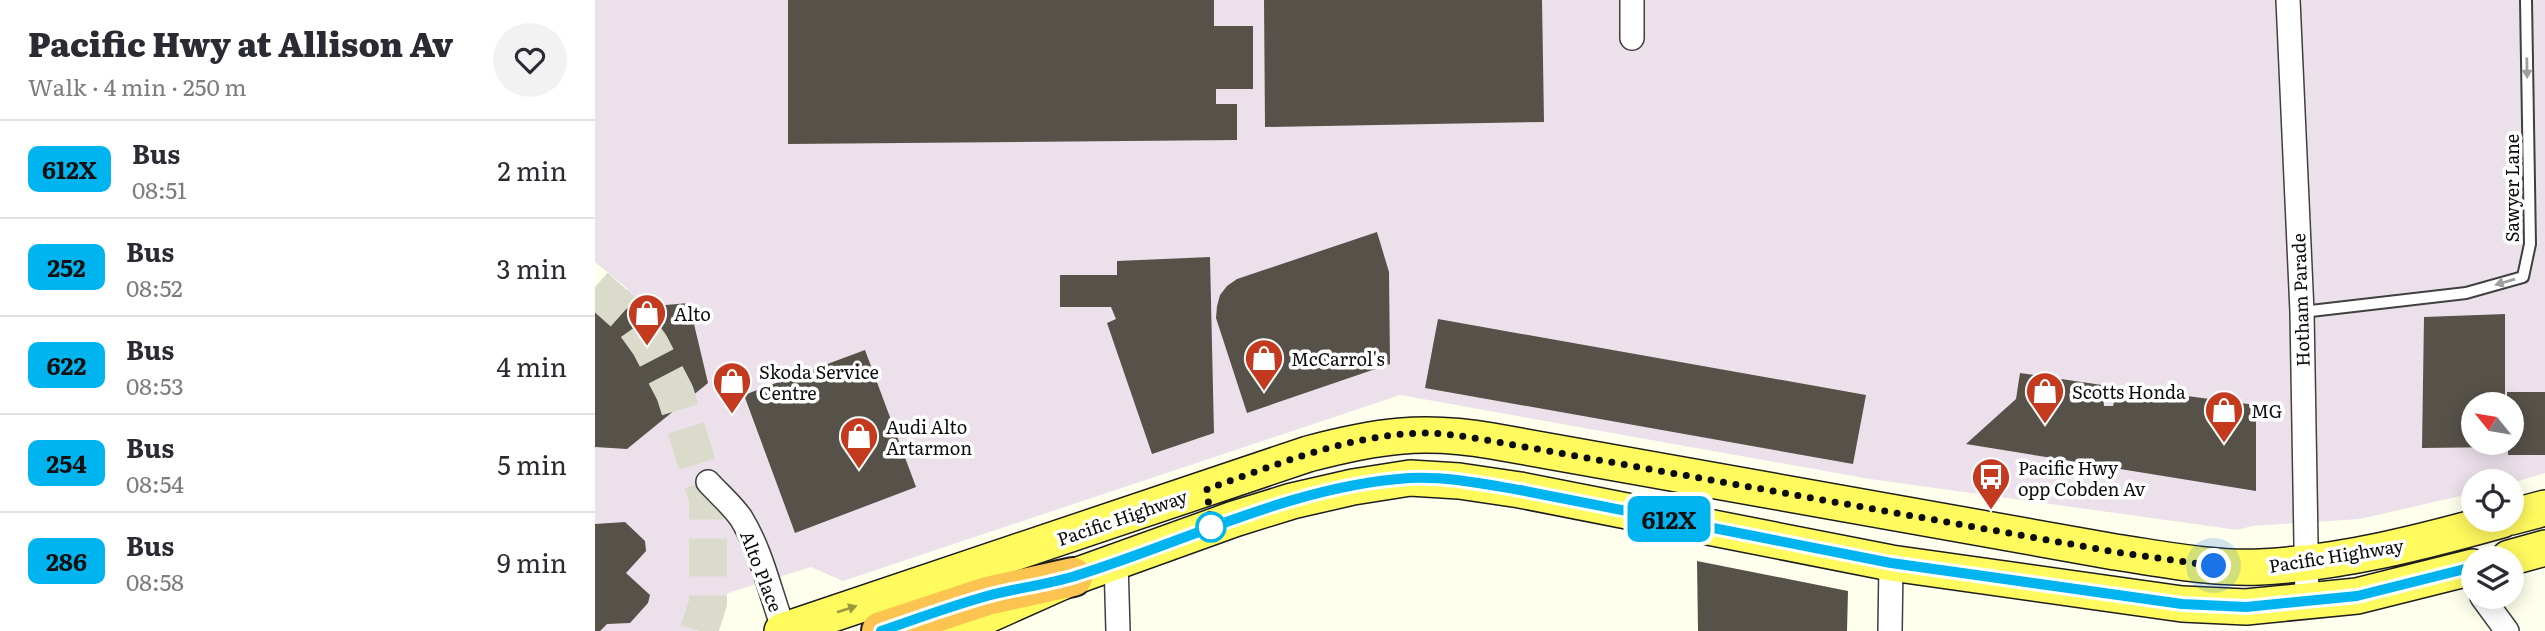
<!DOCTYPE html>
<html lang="en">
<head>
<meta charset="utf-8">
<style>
  :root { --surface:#fff; --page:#f2f2f3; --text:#2b2b33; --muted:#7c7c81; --line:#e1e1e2 }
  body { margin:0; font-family:Literata,serif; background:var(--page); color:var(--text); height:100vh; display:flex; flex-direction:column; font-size:26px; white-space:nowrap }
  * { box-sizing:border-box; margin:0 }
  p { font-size:23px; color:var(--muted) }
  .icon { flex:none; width:38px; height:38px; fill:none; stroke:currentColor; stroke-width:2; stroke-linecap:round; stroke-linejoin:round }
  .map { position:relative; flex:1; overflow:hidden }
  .details { display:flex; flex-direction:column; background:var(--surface); width:595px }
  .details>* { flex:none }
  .badge { padding:0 14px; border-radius:10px; font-size:24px; line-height:46px }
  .needle { width:46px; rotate:300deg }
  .fabs { position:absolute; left:1866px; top:392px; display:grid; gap:14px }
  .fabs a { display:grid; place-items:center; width:63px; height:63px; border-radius:50%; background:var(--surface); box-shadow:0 4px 18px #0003; font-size:35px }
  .you { position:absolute; width:35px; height:35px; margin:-18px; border:5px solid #fff; border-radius:50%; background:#1a73e8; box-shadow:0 0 0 10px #1a73e833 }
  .map>.badge { position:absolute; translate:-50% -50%; box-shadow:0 0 0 4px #fff }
  .round { display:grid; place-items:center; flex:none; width:74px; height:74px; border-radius:37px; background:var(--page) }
  .headline { display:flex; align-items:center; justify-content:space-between; height:119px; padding:0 28px }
  h1 { font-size:33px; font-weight:800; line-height:52px }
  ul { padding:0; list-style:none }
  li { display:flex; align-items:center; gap:21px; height:98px; padding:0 28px; border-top:2px solid var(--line) }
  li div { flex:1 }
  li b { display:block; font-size:26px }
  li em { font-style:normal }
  li .badge { min-width:77px; font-weight:700; text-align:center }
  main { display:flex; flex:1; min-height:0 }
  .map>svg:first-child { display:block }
  .industrial { fill:#ece1eb; fill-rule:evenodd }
  .building { fill:#565149 }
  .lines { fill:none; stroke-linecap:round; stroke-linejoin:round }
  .highway-tunnel { stroke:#dbdbcb; stroke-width:38; stroke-dasharray:38 19; stroke-linecap:butt }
  .lane-casing { stroke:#404040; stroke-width:14 }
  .street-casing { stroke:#404040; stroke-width:26 }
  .primary-casing { stroke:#1e1e1e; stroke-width:38 }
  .highway-casing { stroke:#1e1e1e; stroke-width:42 }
  .lane { stroke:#fff; stroke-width:10 }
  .street { stroke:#fff; stroke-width:23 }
  .primary { stroke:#fffa5e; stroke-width:35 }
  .highway { stroke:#fbc34f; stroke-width:38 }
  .oneway { fill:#9e9e9e }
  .oneway2 { fill:#9e9b3e }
  .line-casing { stroke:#fff; stroke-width:16 }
  .line { stroke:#00b5ef; stroke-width:10 }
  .walk { stroke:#0d0d0d; stroke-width:7; stroke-dasharray:0 12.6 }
  .stop-dot { fill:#fff; stroke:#00b5ef; stroke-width:3.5 }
  .labels { text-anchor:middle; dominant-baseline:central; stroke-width:7; stroke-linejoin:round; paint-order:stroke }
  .street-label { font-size:18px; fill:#0d0d0d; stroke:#fff }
  .poi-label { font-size:18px; fill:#0d0d0d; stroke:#fff; text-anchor:start }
</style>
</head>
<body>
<main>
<section class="details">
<div class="headline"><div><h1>Pacific Hwy at Allison Av</h1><p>Walk · 4 min · 250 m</p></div><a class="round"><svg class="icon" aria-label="heart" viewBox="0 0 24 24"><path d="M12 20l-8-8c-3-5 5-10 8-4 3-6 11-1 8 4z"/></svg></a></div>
<ul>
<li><span class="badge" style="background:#00b5ef;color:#111">612X</span><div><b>Bus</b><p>08:51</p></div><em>2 min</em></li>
<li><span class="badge" style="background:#00b5ef;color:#111">252</span><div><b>Bus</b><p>08:52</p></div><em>3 min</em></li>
<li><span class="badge" style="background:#00b5ef;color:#111">622</span><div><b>Bus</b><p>08:53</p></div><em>4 min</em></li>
<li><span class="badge" style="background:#00b5ef;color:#111">254</span><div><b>Bus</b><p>08:54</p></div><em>5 min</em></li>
<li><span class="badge" style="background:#00b5ef;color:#111">286</span><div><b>Bus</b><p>08:58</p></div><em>9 min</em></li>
</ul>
</section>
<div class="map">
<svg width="1950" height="631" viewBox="0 0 1950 631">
  <rect width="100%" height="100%" fill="#ffffed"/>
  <!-- industrial -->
  <path class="industrial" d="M0,0H1950V473L1916,483V481H1878V493L1765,519L1657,526L1643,530L1275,479L805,395L248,581L216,567L133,593L117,625L100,631H0V291L33,289L0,262ZM1878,404H1916V443H1878Z"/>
  <!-- building -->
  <path class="building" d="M193,0H619V26H658V89H621V104H642V140L193,144Z
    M669,0H947L949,122L670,127Z
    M782,232L794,272L795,364L652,413L621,318L622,306L625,295L632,286L642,279Z
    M615,257L619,433L557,454L512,323L521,319L516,307H465V275H522V261Z
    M94,303L113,383L32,449L0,447V311Z
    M1910,314V404H1878V443H1910V447L1827,448L1829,317Z
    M843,319L1271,395L1258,464L830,388Z
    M270,350L321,487L200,533L149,395Z
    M1425,373L1507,385L1509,406H1518L1523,387L1661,405V491L1371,444L1421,399Z
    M1912,392H1950V455H1913V443H1916V404H1912Z
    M30,522L50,541L51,551L31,573L55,595L53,603L35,623L12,624L5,631H0V524Z
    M1102,561L1253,591L1252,631H1103Z"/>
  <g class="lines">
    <!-- highway-tunnel -->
    <path class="highway-tunnel" d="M0,287L37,320L55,345L80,393L113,499V603L104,631"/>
    <!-- lane casing -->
    <g class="lane-casing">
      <path id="lane" d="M1707,312L1871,293L1928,277L1935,244L1931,0"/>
    </g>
    <!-- street casing -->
    <g class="street-casing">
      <path id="street" d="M1037,0V38
        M1693,0L1707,312L1712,601
        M113,482C124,494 137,505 146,518C167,552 175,593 189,630
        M521,561L523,631
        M1887,597L1912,631
        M1295,631L1296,563"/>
    </g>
    <!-- primary casing -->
    <g class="primary-casing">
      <path id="primary" d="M1916,517L1950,508
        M1914,558L1950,548
        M187,631L713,454C781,436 827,429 897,441L1520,552C1568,559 1616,569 1665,567C1747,563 1828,542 1907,520
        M357,631L478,577L639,519L697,501L758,487L815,478L864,481L925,490L1296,563L1587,604L1651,607L1762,596L1878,567"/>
    </g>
    <!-- highway casing -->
    <g class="highway-casing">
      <path id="highway" d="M286,631L392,596L478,577"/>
    </g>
    <!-- lane -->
    <use href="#lane" class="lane"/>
    <!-- street -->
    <use href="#street" class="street"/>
    <!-- primary -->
    <use href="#primary" class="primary"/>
    <!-- highway -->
    <use href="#highway" class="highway"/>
  </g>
  <!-- one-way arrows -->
  <defs><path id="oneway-solid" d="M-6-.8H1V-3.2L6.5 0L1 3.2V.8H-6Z" transform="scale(1.75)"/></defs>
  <g class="oneway">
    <use href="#oneway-solid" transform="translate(1932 68) rotate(89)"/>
    <use href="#oneway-solid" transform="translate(1910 282) rotate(164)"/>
  </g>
  <use class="oneway2" href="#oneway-solid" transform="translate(252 609) rotate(-18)"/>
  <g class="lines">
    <!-- line casing -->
    <g class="line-casing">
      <path id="line" d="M286,631C321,619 356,606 392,596C421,588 451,585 480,576C590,542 697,486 814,478C851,476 889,484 925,490L1296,563L1587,604L1651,607L1762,596L1878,567"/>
    </g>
    <!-- line -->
    <use href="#line" class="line"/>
    <!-- walk -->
    <path class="walk" d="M616,527L612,489C681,465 752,435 827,433C850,433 873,437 897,441L1520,552L1619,566"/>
  </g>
  <!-- icons -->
  <defs>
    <g id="shop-pin" transform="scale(2.0125)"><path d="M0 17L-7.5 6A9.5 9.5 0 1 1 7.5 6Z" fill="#c43a1f" stroke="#fff"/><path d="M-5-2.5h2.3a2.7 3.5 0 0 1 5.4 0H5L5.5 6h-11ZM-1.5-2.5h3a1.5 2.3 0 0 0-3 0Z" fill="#fff"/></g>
    <g id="bus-pin" transform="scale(2.0125)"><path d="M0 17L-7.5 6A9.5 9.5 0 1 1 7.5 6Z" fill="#c43a1f" stroke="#fff"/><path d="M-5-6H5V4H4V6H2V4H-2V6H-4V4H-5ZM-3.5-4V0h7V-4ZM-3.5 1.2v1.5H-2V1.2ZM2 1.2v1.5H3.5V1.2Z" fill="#fff"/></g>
  </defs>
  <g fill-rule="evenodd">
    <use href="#shop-pin" x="52" y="313"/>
    <use href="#shop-pin" x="669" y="358"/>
    <use href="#shop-pin" x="137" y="381"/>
    <use href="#shop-pin" x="1450" y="391"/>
    <use href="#shop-pin" x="1629" y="410"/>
    <use href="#shop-pin" x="264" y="436"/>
    <use href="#bus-pin" x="1396" y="477"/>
  </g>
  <!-- markers -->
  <circle class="stop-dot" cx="616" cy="527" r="14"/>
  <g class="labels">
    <!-- street labels -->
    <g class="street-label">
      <text transform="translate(1916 188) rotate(-90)">Sawyer Lane</text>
      <text transform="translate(1705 300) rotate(-92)">Hotham Parade</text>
      <text transform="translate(527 517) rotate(-19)">Pacific Highway</text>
      <text transform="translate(1741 555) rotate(-9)">Pacific Highway</text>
      <text transform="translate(167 571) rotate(69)">Alto Place</text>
    </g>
    <!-- poi labels -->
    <g class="poi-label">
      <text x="79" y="313">Alto</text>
      <text x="696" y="358">McCarrol's</text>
      <text x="164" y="371">Skoda Service<tspan x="164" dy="21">Centre</tspan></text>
      <text x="1477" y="391">Scotts Honda</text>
      <text x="1656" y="410">MG</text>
      <text x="291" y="426">Audi Alto<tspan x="291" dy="21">Artarmon</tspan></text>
      <text x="1423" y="467">Pacific Hwy<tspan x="1423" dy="21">opp Cobden Av</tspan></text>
    </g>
  </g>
</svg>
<div class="fabs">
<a><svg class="needle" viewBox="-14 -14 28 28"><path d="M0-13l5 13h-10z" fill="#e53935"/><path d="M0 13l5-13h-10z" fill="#7c7c81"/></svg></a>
<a><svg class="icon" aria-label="locate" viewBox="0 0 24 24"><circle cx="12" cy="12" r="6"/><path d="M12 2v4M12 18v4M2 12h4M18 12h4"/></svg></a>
<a><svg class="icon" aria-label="layers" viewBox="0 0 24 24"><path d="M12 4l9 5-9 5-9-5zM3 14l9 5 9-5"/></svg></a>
</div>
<div class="you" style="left:1619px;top:566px"></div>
<b class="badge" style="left:1074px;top:519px;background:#00b5ef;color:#111">612X</b>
</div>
</main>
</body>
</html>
